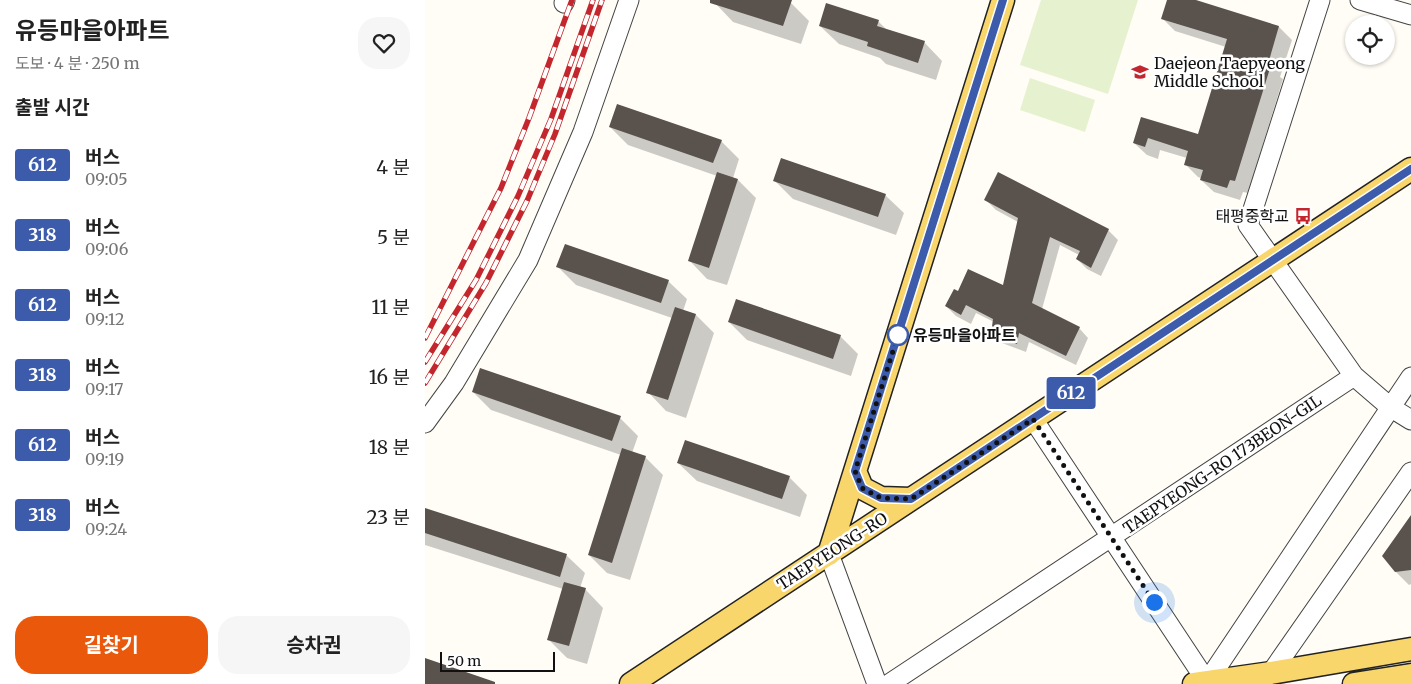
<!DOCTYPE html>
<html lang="ko">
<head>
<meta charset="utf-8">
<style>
  :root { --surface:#fff; --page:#f6f6f6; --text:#222; --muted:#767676; --accent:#ea580c }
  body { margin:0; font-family:Merriweather,"Noto Sans KR",serif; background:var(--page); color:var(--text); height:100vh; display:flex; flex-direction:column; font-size:19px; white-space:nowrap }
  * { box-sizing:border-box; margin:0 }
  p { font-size:16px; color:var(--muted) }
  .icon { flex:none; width:28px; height:28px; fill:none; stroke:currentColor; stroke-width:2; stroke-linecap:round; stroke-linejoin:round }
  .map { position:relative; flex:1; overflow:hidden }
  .side { display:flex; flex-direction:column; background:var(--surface); width:425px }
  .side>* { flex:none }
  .badge { padding:0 10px; border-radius:4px; font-size:18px; line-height:32px }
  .controls { position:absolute; left:920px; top:15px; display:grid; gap:10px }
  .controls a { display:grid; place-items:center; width:50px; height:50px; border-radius:50%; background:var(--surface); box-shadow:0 1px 4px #0004; font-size:25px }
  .scale { position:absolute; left:15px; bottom:12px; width:115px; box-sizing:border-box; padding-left:5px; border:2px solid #111; border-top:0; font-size:14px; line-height:18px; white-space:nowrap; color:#111; -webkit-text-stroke:4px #fff; paint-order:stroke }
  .you { position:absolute; width:25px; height:25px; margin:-12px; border:4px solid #fff; border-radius:50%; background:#1a73e8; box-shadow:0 0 0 8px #1a73e833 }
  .map>.badge { position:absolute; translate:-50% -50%; box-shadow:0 0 0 2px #fff }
  h2 { padding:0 15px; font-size:19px; line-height:45px }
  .round { display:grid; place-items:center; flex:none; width:52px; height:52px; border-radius:20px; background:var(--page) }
  .headline { display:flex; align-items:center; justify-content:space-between; height:85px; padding:0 15px }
  h1 { font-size:24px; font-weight:700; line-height:38px }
  .button { display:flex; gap:10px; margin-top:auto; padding:10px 15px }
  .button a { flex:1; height:58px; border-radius:20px; background:var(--accent); color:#fff; font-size:20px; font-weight:700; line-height:58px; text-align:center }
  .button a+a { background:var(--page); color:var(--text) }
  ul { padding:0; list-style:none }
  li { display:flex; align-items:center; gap:15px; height:70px; padding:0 15px }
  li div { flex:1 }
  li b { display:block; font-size:19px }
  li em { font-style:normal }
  li .badge { min-width:55px; font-weight:700; text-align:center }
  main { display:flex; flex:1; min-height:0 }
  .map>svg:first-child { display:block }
  .pitch { fill:#e6f2cf }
  .shadow { fill:#0003 }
  .building { fill:#5a524d }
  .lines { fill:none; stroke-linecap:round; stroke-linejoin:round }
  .minor-casing { stroke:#444; stroke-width:21 }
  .major-casing { stroke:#222; stroke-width:25 }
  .minor { stroke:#fff; stroke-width:19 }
  .major { stroke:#f9d66b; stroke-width:22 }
  .rail-casing { stroke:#c4262e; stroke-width:5.5 }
  .rail { stroke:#fff; stroke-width:4; stroke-dasharray:11; stroke-linecap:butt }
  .line-casing { stroke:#fff; stroke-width:11 }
  .line { stroke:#3d5bab; stroke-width:8 }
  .walk { stroke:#111; stroke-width:5; stroke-dasharray:0 9 }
  .stop-dot { fill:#fff; stroke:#3d5bab; stroke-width:2.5 }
  .labels { text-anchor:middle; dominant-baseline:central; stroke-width:5; stroke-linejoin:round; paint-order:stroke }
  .poi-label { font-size:16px; fill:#111; stroke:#fff; text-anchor:start }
  .stop-label { font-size:16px; font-weight:bold; fill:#111; stroke:#fff; text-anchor:start }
  .street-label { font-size:16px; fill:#111; stroke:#fff }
</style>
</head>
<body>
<main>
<section class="side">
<div class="headline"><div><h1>유등마을아파트</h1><p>도보 · 4 분 · 250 m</p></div><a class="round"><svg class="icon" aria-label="heart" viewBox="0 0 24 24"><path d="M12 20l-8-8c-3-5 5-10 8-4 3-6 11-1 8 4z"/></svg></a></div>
<h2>출발 시간</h2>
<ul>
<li><span class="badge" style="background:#3d5bab;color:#fff">612</span><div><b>버스</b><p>09:05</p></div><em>4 분</em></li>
<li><span class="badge" style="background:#3d5bab;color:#fff">318</span><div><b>버스</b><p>09:06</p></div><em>5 분</em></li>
<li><span class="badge" style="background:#3d5bab;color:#fff">612</span><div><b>버스</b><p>09:12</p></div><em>11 분</em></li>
<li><span class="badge" style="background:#3d5bab;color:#fff">318</span><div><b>버스</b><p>09:17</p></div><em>16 분</em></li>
<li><span class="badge" style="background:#3d5bab;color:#fff">612</span><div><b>버스</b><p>09:19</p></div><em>18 분</em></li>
<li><span class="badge" style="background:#3d5bab;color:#fff">318</span><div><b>버스</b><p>09:24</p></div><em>23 분</em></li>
</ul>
<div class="button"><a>길찾기</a><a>승차권</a></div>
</section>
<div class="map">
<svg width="986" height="684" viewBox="0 0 986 684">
  <rect width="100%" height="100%" fill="#fffdf5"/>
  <!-- pitch -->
  <path class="pitch" d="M616,0H713L683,94L595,65Z
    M605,78L670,100L660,132L595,110Z"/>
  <!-- shadow -->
  <path class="shadow" d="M291,0H358L365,2L384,21L376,44L308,22L290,3Z
    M743,0H767L854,27L867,40L855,77L858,79L823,193L818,192L815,200L789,192L776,180V178L773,177L760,164L762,158L735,150L733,159L722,155L709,143L716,118L773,136L801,47L750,31L737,18Z
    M453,21L462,30L499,42L517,61L511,80L461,64L455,58L414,44L395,26Z
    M185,127L296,141L314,159L308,178L313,180L331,198L302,285L282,279L264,260L292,176L203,145Z
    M350,181L460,195L479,213L471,235L368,199Z
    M561,200L683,230L693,240L676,276L662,269L652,259L654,255L635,245L617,309L654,328L663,338L651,365L604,342L601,352L577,343L567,333L569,322L551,313L546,324L531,316L521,306L533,292L579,287L593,222L571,210Z
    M133,267L243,281L262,299L258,311L271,315L289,333L261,418L241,411L223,392L247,318L151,285Z
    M304,322L415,336L433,354L426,376L322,340Z
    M48,392L195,418L213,436L207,453L220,457L238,475L205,580L182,573L164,555L196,455L66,410Z
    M253,463L364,477L382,495L375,517L272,481Z
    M0,509L141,555L160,573L155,588L160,589L178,608L162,664L142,658L124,640L138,589L0,545Z
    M986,517V584L984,585L971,572Z"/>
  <!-- building -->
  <path class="building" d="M285,0H367L358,26L285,3Z
    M742,0H771L854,26L843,64L846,65L810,181L805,180L802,188L775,180L778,170L759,165L763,151L723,138L720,147L708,143L716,117L773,134L802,39L736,19Z
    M401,3L454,20L452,26L500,41L493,63L442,46L443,42L394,26Z
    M192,104L297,140L288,163L184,127Z
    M356,158L461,194L453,217L348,181Z
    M292,172L313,179L284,268L263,261Z
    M573,172L684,229L666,268L651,259L655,251L625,237L607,303L655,327L641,356L594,333L592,344L566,334L568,319L541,305L536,315L520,306L529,289L533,291L543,269L578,285L593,218L559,200Z
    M140,244L244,280L236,303L131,267Z
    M311,299L416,335L408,359L303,322Z
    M250,307L271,314L243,400L221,393Z
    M55,368L196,416L187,441L47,392Z
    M260,440L365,476L357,499L252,463Z
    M197,448L221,456L187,563L163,555Z
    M0,508L142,554L135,577L0,533Z
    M986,515V570L970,572L957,556Z
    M139,582L161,588L144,646L122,640Z
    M0,658L70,682V684H0Z"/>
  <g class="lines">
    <!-- minor casing -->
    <g class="minor-casing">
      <path id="minor" d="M895,0L823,225L929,376L965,407L986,420
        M935,0L986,15
        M139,3L140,0
        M608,419L782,682L986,377
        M0,423L29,383L103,260L158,132L204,0
        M404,554L452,684
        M846,673L986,472
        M464,684L929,376"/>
    </g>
    <!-- major casing -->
    <g class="major-casing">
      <path id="major" d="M430,471L437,488L456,498L486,499
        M404,554L578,0
        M206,684L986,169
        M769,684L846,673L986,649
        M929,684L986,675"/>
    </g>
    <!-- minor -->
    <use href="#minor" class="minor"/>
    <!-- major -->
    <use href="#major" class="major"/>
    <!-- rail casing -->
    <g class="rail-casing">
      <path id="rail" d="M0,338L76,188L104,118L147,0
        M0,362L51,280L93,196L126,119L168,0
        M0,383L61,283L102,201L130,134L177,0"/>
    </g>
    <!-- rail -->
    <use href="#rail" class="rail"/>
  </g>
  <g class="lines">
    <!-- line casing -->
    <g class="line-casing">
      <path id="line" d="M578,0L430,471L437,488L456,498L486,499L986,169"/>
    </g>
    <!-- line -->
    <use href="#line" class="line"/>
    <!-- walk -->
    <path class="walk" d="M473,335L430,471L437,488L456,498L486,499L608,419L729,602"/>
  </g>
  <!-- icons -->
  <defs>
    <g id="school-bare" transform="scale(1.35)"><path d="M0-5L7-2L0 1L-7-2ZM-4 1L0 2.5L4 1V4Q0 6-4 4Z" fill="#c4262e" stroke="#fff" stroke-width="2.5" paint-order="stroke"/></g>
    <g id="bus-bare" transform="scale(1.35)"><path d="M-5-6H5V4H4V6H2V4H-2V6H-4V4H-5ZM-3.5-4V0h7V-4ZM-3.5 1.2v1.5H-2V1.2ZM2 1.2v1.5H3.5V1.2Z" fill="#c4262e" stroke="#fff" stroke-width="2.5" paint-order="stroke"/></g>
  </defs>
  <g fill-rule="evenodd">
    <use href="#school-bare" x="715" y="72"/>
    <use href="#bus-bare" x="878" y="216"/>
  </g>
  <!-- markers -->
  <circle class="stop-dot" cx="473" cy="335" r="10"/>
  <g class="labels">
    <!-- poi labels -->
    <g class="poi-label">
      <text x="729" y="63">Daejeon Taepyeong<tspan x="729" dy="18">Middle School</tspan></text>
      <text x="864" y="216" text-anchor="end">태평중학교</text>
    </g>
    <!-- stop labels -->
    <g class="stop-label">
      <text x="488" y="335">유등마을아파트</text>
    </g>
    <!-- street labels -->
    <g class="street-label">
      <text transform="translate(797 464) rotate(-34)">TAEPYEONG-RO 173BEON-GIL</text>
      <text transform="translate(407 551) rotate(-33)">TAEPYEONG-RO</text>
    </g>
  </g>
</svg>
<div class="controls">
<a><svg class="icon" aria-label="locate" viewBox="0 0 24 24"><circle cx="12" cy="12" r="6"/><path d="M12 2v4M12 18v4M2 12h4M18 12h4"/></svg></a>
</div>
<div class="scale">50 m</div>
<div class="you" style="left:729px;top:602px"></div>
<b class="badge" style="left:646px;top:393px;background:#3d5bab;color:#fff">612</b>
</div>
</main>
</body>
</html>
